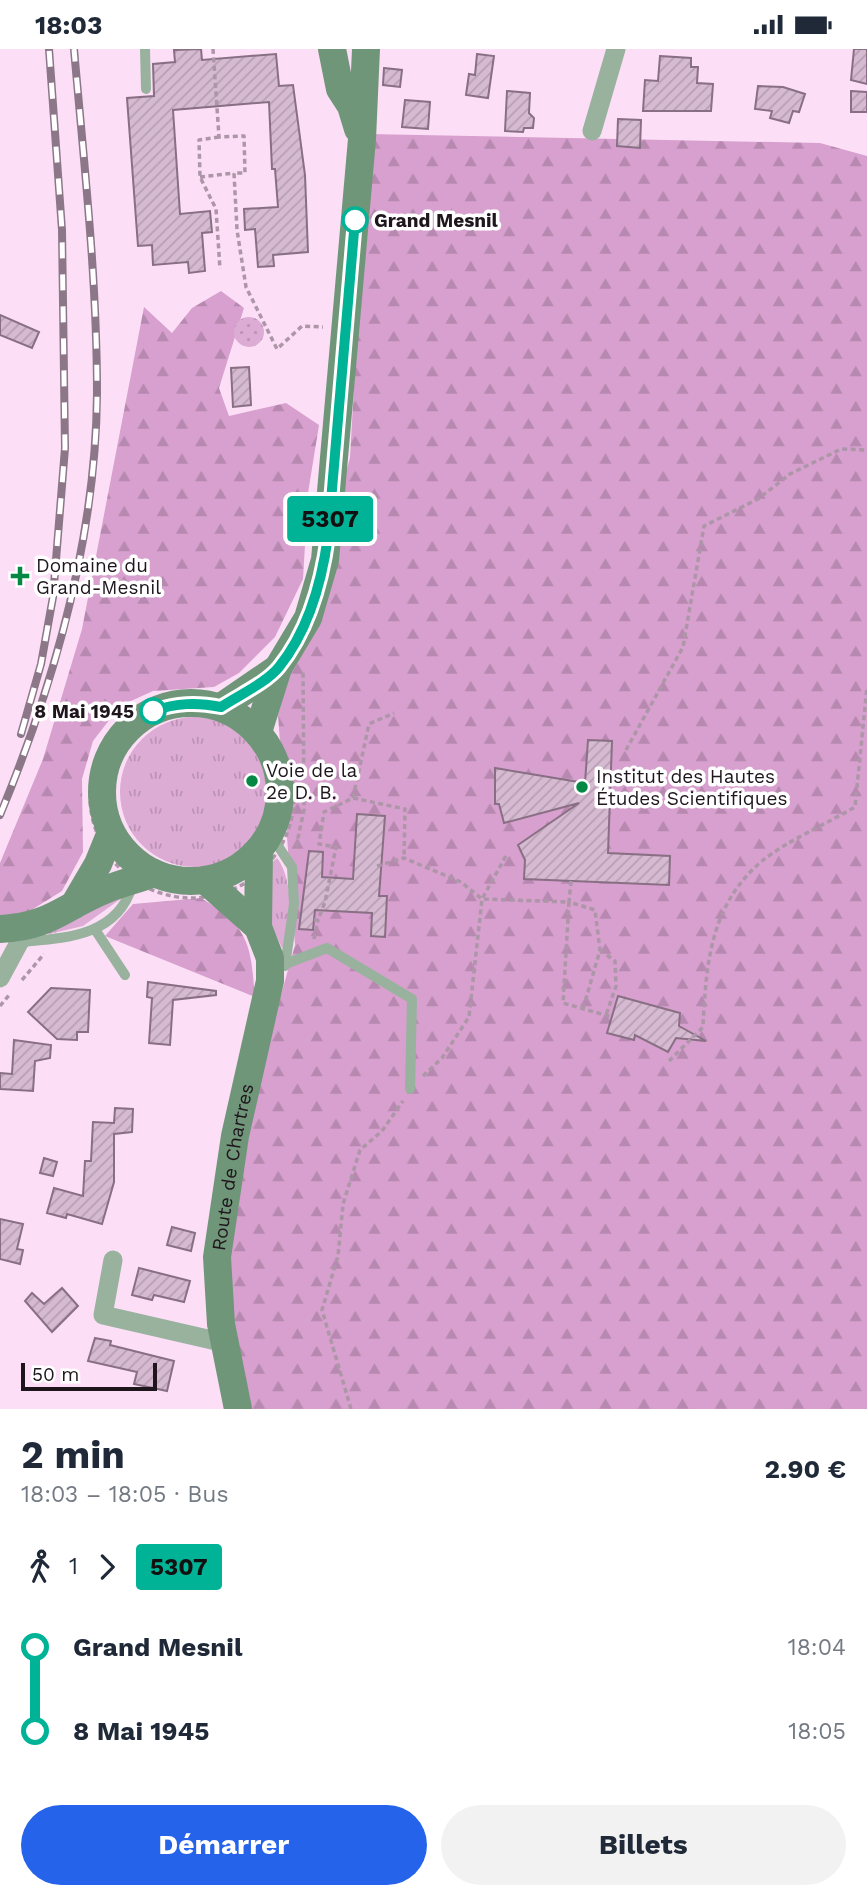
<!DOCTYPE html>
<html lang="fr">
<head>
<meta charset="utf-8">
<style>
  :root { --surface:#fff; --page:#f2f2f3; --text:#1f2937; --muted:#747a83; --accent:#2563eb }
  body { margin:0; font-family:"Work Sans",sans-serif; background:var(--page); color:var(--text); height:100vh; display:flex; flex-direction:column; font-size:26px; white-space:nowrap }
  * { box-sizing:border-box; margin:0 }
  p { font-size:23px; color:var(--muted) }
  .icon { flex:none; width:38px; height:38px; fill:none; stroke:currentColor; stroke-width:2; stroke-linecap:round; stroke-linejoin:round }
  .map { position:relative; height:1360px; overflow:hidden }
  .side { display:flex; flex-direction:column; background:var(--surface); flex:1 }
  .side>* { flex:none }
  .badge { padding:0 14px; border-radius:5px; font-size:24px; line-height:46px }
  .scale { position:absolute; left:21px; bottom:18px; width:136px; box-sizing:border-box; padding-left:7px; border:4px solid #1f151d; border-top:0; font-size:19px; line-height:24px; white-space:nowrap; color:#1f151d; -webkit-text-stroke:5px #fff; paint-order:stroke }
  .map>.badge { position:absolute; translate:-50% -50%; box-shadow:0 0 0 4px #fff }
  .legs { display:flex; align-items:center; gap:10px; height:77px; padding:0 21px; font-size:23px }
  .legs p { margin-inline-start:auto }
  .overview { display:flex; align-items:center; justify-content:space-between; height:119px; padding:0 21px }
  h1 { font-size:38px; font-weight:700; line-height:52px }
  .button { display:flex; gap:14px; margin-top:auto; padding:14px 21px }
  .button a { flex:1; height:80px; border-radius:42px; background:var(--accent); color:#fff; font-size:28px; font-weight:700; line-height:80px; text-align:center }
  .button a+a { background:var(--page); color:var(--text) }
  ul { padding:0 21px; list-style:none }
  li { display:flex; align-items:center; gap:24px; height:84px; font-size:26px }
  li i { display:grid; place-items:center; width:10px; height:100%; margin:0 9px; background:currentColor }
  li i::after { content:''; width:18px; height:18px; margin:-9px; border:5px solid; border-radius:50%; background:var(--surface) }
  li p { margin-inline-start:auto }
  li:first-child i { background:linear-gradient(#0000 50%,currentColor 0) }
  li:last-child i { background:linear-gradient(currentColor 50%,#0000 0) }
  .status { display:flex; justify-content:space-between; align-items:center; height:49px; padding:0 35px; background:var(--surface); direction:ltr }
  .status svg { height:19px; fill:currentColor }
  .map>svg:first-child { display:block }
  .grass { fill:url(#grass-tufts) }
  .forest { fill:url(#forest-firs) }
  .park { fill:url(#park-dots) }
  .building { fill:url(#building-hatch); stroke:#886f84; stroke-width:2 }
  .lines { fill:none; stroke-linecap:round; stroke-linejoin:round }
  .path { stroke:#ac96a8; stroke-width:3.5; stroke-dasharray:5 3.5; stroke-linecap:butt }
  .lane { stroke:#98b29e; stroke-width:10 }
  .street { stroke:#98b29e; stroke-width:19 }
  .secondary { stroke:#709679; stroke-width:28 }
  .rail-casing { stroke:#8b7787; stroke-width:8 }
  .rail { stroke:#fff; stroke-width:5; stroke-dasharray:16; stroke-linecap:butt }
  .line-1-casing { stroke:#fff; stroke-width:16 }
  .line-1 { stroke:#00b397; stroke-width:10 }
  .stop-1-dot { fill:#fff; stroke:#00b397; stroke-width:3.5 }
  .poi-dot { fill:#048945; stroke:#fff; stroke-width:2.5 }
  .labels { text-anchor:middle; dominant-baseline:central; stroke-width:7; stroke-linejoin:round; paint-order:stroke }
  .stop-label { font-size:19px; font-weight:bold; fill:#1f151d; stroke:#fff; text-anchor:start }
  .poi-label { font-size:19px; fill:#1f151d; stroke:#fff; text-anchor:start }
  .street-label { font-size:19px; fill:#1f151d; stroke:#fff }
</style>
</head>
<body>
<div class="status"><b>18:03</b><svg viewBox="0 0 49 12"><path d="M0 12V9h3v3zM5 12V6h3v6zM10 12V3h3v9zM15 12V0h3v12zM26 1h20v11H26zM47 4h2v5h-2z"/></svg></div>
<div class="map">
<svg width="867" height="1360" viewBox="0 0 867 1360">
  <defs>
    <pattern id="grass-tufts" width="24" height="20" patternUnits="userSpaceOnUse" patternTransform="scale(1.75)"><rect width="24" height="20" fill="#dcacd4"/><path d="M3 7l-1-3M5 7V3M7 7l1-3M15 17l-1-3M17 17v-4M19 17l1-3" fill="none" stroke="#bc93b6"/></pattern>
    <pattern id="forest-firs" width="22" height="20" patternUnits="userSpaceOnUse" patternTransform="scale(1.75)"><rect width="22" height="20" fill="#d7a0ce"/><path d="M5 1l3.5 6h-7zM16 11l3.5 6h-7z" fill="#b889b0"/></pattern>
    <pattern id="park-dots" width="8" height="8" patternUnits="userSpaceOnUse" patternTransform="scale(1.75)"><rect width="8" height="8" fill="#dcacd4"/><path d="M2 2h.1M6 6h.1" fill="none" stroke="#bc93b6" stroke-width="1.8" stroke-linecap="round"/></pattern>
    <pattern id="building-hatch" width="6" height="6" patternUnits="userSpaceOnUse" patternTransform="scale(1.75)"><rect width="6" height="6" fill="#d6bad1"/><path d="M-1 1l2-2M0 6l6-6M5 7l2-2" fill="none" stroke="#b79fb3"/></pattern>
  </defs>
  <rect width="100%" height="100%" fill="#fcdff6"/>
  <!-- grass -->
  <path class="grass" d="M120 743a75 75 0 1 1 150 0a75 75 0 1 1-150 0Z
    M277,809C292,827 295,880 282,899L266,865L270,815Z
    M126,846L83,877L49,885L45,883Z"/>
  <!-- forest -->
  <path class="forest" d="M368,85L820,94L867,107V1360H247L234,1301L226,1205L243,1082L295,896L278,666L350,409Z
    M221,242L244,259L219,339L229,367L286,354L319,376L308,444L303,530L275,588L239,624L214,638L153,642L120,657L93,692L82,730L83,803L62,842L25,865L0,866V814L43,710L82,580L144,258L172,284L192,259Z
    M201,849C249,878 251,895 255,948L105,887L133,855Z"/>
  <!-- park -->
  <path class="park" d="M234 283a15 15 0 1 1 30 0a15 15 0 1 1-30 0Z"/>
  <!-- building -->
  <path class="building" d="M201,0L202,11L276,5L279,37L293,36L305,126L308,203L273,206L274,217L258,218L255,180L245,181L244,160L278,158L275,120H272L269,53L173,61L180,165L210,162L212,183L202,184L205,222L189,224L188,213L153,216L152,196L138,197L127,49L154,47L153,15L175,13L174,1Z
    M854,0H867V35L851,31Z
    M477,5L494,7L488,49L466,46L469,25L475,26Z
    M660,7L691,9V18H698L697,34L713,35L711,62H643L645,31L658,32Z
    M384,19L402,21L400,38L383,36Z
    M758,37L783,38L805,45L799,63L793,62L789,74L770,69L772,62L755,60Z
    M507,42L530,44L529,64L534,69L533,79H524L523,83L505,82Z
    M851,42L867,43V63H851Z
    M405,51L430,53L428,80L402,78Z
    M618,70L641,71L640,99L617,97Z
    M0,266L39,283L32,299L0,286Z
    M249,318L251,356L233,358L231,319Z
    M588,691L612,692L608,804L670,807L669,836L524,830L525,811L518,796L579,754L504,774L499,755H495V719L585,734Z
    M357,765L385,767L379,847H387L385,888L371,887L372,864L315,861L313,881L299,880L309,802L323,803L322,828L353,830Z
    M148,933L216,942V946L173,951L170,996L149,994L152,949L147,948Z
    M51,939L90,941L88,983H77V991L57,990L28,963Z
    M618,947L680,964L679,977L706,992L676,989L668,1003L635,986L634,991L607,984Z
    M14,991L51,996L50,1009L35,1012L33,1042L0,1040V1024L12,1025Z
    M115,1059L133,1060L132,1083L114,1085V1133L102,1175L67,1165L66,1169L47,1164L54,1139L83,1147L85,1112H91L93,1073L114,1074Z
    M44,1109L57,1113L53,1127L40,1124Z
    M0,1170L23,1175L17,1200L23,1201L20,1215L0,1210Z
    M172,1178L195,1184L191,1202L167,1196Z
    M139,1219L190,1232L184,1253L154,1246L152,1251L132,1246Z
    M62,1239L78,1257L52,1283L25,1252L32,1244L44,1255Z
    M95,1289L111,1292L110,1296L174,1312L167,1342L134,1335L137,1323L88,1312Z"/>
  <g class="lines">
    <!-- path -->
    <path class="path" d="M213,0L219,88L244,87L245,124H234L237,181L246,238L277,300L302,277L323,278
      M219,88L199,91L200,128L216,160L220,220
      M200,128L234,124
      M90 747a102 102 0 1 1 204 0a102 102 0 1 1-204 0Z
      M626,701L683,598L704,477L758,450L790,425L841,400L867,401
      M353,749L369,675L394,664
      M296,798L304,761L303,621
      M377,817L404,809L461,833L482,850L569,853L563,954L612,968
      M571,832L569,853L595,861L600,901L583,960
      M314,871H318L325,853L336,798L319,795L324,763L353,749L405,760L404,809
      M314,890L318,871
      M600,901L615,912L616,937L606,966
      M22,931L44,905
      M0,957L10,945
      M669,1012L703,978C706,915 710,856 762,812C785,793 828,774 855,758L867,638
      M423,1027L442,1009L469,968L482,850L507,805
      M351,1360L322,1261L338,1207L343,1155L360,1101L382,1082L403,1052"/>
    <!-- lane -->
    <path class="lane" d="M145,0L146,40
      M270,785L292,818L294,855L285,917
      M96,882L125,926
      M21,893C64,889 117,888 132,837
      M288,914L327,899L412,950L410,1040"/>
    <!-- street -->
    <path class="street" d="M592,82L616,0
      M0,929L27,879
      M113,1211L103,1266L225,1294"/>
    <!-- secondary -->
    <g class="secondary">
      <path d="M332,0L340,40L351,57L358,80"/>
      <circle cx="191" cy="743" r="89"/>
      <path d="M221,658L278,619"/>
      <path d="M258,683L278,619L308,569L325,511L362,90L366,0"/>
      <path d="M205,831L258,878"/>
      <path d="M74,856L98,815L111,783"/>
      <path d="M0,880C52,877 62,858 107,840C122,834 139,830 154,824"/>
      <path id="s1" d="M238,1360L221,1275L217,1208L235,1087L270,932V909L258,878L259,801"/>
    </g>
    <!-- rail casing -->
    <g class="rail-casing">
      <path id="rail" d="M21,685L41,615L53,548L65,399L62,181L49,0
        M0,766C55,633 96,489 97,344C97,229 84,114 74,0"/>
    </g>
    <!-- rail -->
    <use href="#rail" class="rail"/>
  </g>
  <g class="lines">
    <!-- line-1 casing -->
    <g class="line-1-casing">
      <path id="line-1" d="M153,662C177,654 196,653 221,658C239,646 266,634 279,618C308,582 322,532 328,487L355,171"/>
    </g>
    <!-- line-1 -->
    <use href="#line-1" class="line-1"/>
  </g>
  <!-- markers -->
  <g class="stop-1-dot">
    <circle cx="355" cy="171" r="12"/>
    <circle cx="153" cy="662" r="12"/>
  </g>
  <g class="poi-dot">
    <path d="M16.5 516.5h7v7h7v7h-7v7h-7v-7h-7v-7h7z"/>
    <circle cx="252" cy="732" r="7"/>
    <circle cx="582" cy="738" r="7"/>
  </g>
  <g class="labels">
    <!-- stop labels -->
    <g class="stop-label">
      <text x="374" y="171">Grand Mesnil</text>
      <text x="134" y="662" text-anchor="end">8 Mai 1945</text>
    </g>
    <!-- poi labels -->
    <g class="poi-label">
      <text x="36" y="516">Domaine du<tspan x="36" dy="22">Grand-Mesnil</tspan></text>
      <text x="266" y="721">Voie de la<tspan x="266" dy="22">2e D. B.</tspan></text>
      <text x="596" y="727">Institut des Hautes<tspan x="596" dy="22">Études Scientifiques</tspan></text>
    </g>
    <!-- street labels -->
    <g class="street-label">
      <text stroke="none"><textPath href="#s1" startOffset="245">Route de Chartres</textPath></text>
    </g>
  </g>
</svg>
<div class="scale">50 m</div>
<b class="badge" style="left:330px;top:470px;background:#00b397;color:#111">5307</b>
</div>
<section class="side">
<div class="overview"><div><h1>2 min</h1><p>18:03 – 18:05 · Bus</p></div><b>2.90 €</b></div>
<div class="legs"><svg class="icon" aria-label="walk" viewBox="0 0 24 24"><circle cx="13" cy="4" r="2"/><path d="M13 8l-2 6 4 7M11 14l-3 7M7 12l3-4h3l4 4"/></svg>1<svg class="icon" aria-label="forward" viewBox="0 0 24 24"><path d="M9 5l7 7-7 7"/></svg><b class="badge" style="background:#00b397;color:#111">5307</b></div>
<ul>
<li><i style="color:#00b397"></i><b>Grand Mesnil</b><p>18:04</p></li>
<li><i style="color:#00b397"></i><b>8 Mai 1945</b><p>18:05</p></li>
</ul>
<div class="button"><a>Démarrer</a><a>Billets</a></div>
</section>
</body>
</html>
